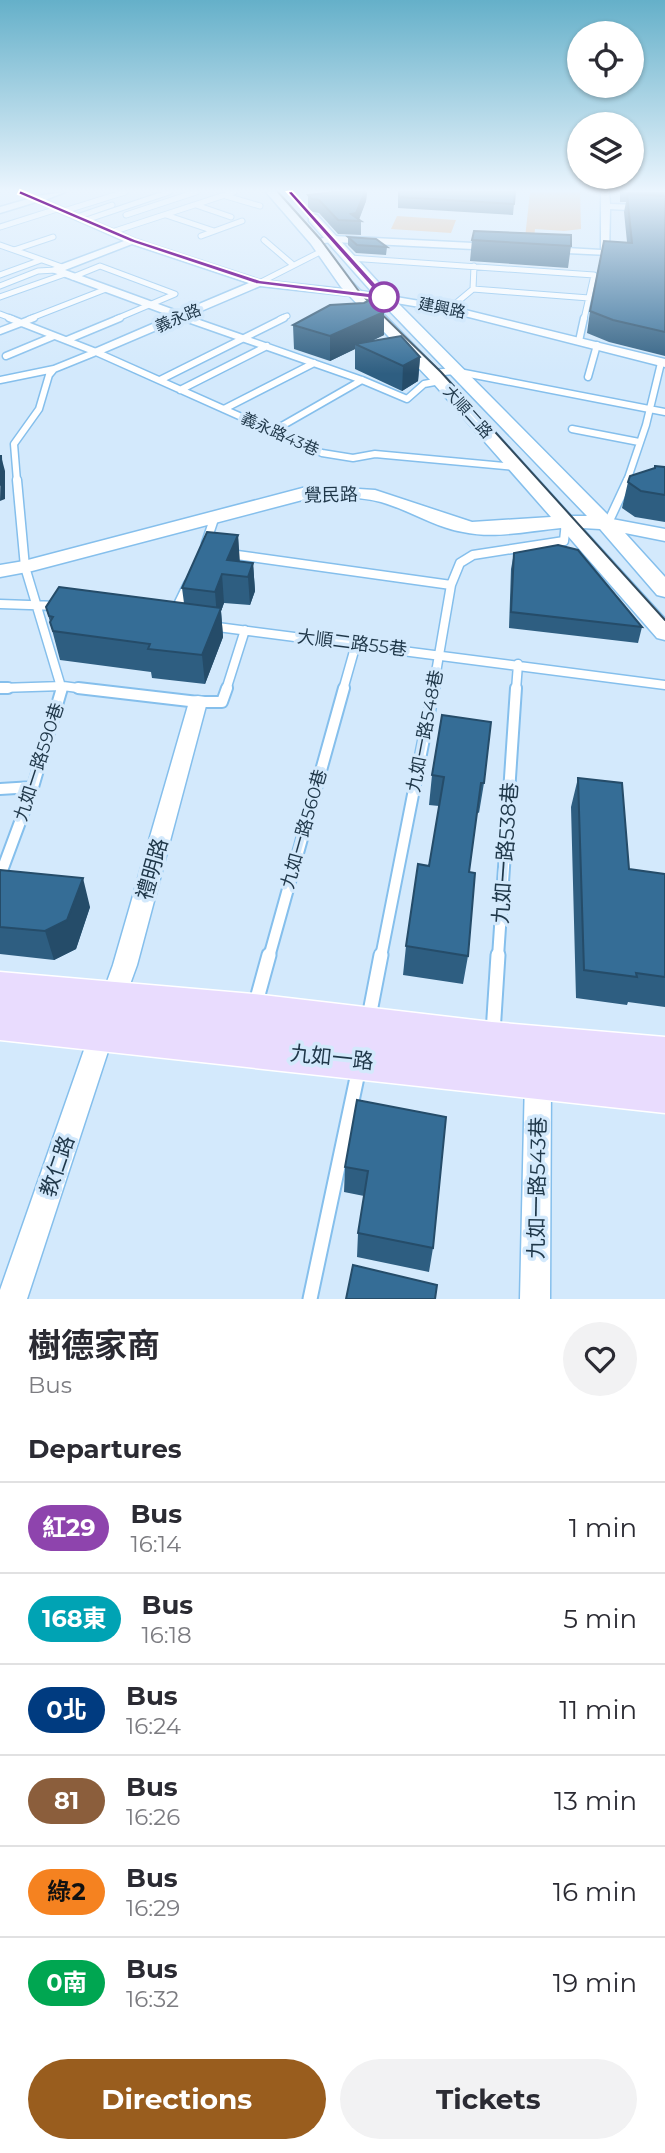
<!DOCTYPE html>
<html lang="en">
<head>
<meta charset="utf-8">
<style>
  :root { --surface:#fff; --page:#f2f2f3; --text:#2b2b33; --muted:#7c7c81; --line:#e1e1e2; --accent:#995d1e }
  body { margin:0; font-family:Montserrat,"Noto Sans TC",sans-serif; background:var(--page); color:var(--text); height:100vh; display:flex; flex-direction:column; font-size:26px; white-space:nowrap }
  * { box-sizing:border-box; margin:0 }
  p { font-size:23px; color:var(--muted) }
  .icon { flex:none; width:38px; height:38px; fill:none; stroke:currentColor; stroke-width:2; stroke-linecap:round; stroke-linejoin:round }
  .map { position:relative; height:1299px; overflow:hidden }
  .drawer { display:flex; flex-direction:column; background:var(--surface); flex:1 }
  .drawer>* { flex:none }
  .badge { padding:0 14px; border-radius:23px; font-size:24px; line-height:46px }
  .tools { position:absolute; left:567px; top:21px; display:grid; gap:14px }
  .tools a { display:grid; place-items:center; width:77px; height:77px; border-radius:50%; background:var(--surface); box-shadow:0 2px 5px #0004; font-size:35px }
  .map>.badge { position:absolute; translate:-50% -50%; box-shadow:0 0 0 4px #fff }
  h2 { padding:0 28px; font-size:26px; line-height:63px }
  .round { display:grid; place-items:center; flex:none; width:74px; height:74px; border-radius:37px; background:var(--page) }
  .head { display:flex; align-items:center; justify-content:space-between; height:119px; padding:0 28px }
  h1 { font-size:33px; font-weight:700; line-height:52px }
  .button { display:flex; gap:14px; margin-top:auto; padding:14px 28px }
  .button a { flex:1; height:80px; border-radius:42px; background:var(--accent); color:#fff; font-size:28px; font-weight:700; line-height:80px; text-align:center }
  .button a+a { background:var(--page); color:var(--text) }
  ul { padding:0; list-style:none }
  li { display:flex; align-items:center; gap:21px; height:91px; padding:0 28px; border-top:2px solid var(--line) }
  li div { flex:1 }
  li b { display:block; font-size:26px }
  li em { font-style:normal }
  li .badge { min-width:77px; font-weight:700; text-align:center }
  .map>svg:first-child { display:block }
  .green { fill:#e6bc98 }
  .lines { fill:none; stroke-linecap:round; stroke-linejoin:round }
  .service-far4-casing { stroke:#85bfec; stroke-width:7 }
  .service-far3-casing { stroke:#85bfec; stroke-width:9 }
  .service-far2-casing { stroke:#85bfec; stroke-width:11 }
  .service-far1-casing { stroke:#85bfec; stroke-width:14 }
  .service-casing { stroke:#85bfec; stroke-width:17 }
  .minor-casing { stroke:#85bfec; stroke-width:3 }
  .tertiary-casing { stroke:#85bfec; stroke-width:3 }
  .primary-casing { stroke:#fff; stroke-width:3 }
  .service-far4 { stroke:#fff; stroke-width:5 }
  .service-far3 { stroke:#fff; stroke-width:6 }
  .service-far2 { stroke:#fff; stroke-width:8 }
  .service-far1 { stroke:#fff; stroke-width:10 }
  .service { stroke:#fff; stroke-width:13 }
  .minor { fill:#fff; fill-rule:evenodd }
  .tertiary { fill:#fff; fill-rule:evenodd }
  .primary { fill:#e9dcfe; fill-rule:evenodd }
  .tram { stroke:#334b5d; stroke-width:2 }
  .wall { fill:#2e5e81 }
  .shaded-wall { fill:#254c69 }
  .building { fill:#356d96; stroke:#254c69; stroke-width:2 }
  .line { fill:#8e44ad; stroke:#fff; stroke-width:2 }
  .stop-dot { fill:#fff; stroke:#8e44ad; stroke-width:3.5 }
  .labels { text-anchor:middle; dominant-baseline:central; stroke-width:7; stroke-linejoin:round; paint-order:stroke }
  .far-street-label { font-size:16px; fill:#1f3749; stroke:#d3e9fc }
  .street-label { font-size:18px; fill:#1f3749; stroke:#d3e9fc }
  .near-street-label { font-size:21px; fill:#1f3749; stroke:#d3e9fc }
</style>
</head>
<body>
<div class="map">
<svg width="665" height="1299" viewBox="0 0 665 1299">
  <rect width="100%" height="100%" fill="#d3e9fc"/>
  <!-- green -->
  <path class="green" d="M530,192H580L581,229L564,231L535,229L534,239L525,238Z
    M397,216L456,220L451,233L391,229Z"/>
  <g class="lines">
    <!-- service-far4 casing -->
    <g class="service-far4-casing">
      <path id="service-far4" d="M226,196L260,206
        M196,205L231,217
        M64,211L125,192
        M126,215L196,192
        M166,215L214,231
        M77,217L112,205
        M86,220L169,192
        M0,227L57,209
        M112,232L234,192
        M201,236L242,221
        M264,240L292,264
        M0,245L62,267
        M14,250L53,237
        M350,258L594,275L584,319
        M0,275L41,260
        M73,277L100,266L175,294L116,319
        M259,283L322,251
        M0,286L38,271L56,270
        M473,289L589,298
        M0,297L65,274
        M449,309L473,289L474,266
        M0,314L13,319
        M183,317L190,319
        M29,319L106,289
        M280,319L287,316"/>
    </g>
    <!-- service-far3 casing -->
    <g class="service-far3-casing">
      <path id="service-far3" d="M9,318L96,352L322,453L353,458L375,454L516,467
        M185,318L362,380L407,399L424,384L440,381
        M0,331L34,318
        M67,340L120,318
        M579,341L584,318
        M6,356L54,336
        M433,373L454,371L665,412
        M588,377L597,345
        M0,380L54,369
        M160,380L284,318
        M180,390L267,346
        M224,409L314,363
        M572,429L639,442
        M273,431L362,380
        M17,481L14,444L39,409L49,375L54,369L96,352
        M627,481L646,425L661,363"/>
    </g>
    <!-- service-far2 casing -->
    <g class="service-far2-casing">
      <path id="service-far2" d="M17,480L25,567L62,690
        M607,525L628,480
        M206,543L214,519
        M230,554L451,585
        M0,604L58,606
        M174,613L188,584
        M210,626L665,685
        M0,688L63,686L93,690
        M226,690L245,630
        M343,690L356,644
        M433,690L451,585L460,563L473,555L564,541L566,522
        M516,690L518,664"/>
    </g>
    <!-- service-far1 casing -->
    <g class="service-far1-casing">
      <path id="service-far1" d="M0,688H8
        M78,688L198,702H222L227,688
        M0,789L33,787
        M0,876L33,787L62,688
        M269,957L344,688
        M381,957L434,688
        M498,957L516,688"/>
    </g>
    <!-- service casing -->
    <g class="service-casing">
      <path id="service" d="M255,1006L269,955
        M369,1017L381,955
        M493,1033L498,955
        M310,1299L359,1068"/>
    </g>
    <!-- minor casing -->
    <g class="minor-casing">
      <path id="minor" d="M16,192H28L37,196L65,192L45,200L135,239L260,280L361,291L449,306L665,359V367L449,312L361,297L260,286L100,354H92V350L171,316L52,272V268L124,241L36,202L0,213V207L28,199ZM132,244L249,283L180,312L65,270Z
        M601,192H609L610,204L665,206V212L610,209L609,255L546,252V248L549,247L601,250Z
        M333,236L493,244L498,247L493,250L333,242L315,244L310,241Z
        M198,696L205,697L207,702L137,965L120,1012L111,1015L102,1012L99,1004L113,965L189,702L191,697Z
        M103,1018L112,1022L115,1030L27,1299H0V1290L91,1030L94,1022Z
        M538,1066L547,1069L551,1078L550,1299H520L525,1078L529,1069Z"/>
    </g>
    <!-- tertiary casing -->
    <g class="tertiary-casing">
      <path id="tertiary" d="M266,192H277L319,238L351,281L446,378L571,516H587L379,300L309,221V215H317L389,294L612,519L665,529V541L625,533L665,577V597L657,595L600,529L582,528L665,619V640L657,638L561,528C528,531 495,539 463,532C434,527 409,510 381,502C358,496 334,497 310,498L32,571L0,577V565L24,561L310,486L375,490L472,522L551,517L434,384L341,287L311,244Z"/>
    </g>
    <!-- primary casing -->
    <g class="primary-casing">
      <path id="primary" d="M0,972L253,994L492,1022L665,1037V1113L0,1040Z"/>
    </g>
    <!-- service-far4 -->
    <use href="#service-far4" class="service-far4"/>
    <!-- service-far3 -->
    <use href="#service-far3" class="service-far3"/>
    <!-- service-far2 -->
    <use href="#service-far2" class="service-far2"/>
    <!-- service-far1 -->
    <use href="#service-far1" class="service-far1"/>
    <!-- service -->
    <use href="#service" class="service"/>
    <!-- minor -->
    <use href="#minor" class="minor"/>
    <!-- tertiary -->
    <use href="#tertiary" class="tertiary"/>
    <!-- primary -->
    <use href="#primary" class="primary"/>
    <!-- tram -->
    <path class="tram" d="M278,192L321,240L361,294L441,372L665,620"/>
  </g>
  <!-- wall -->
  <path class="wall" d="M333,192H367L366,201L359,220L361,221V235L338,234L319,213L313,212L308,208V195Z
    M398,192H515L513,215L398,208Z
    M620,192H665V356L609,342L587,333L590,311L627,242L624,212L626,202H620Z
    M348,237L387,247L386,255L356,253L348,245Z
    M472,240L571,246L568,268L470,261Z
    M293,325L384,335L370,342L420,357L418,381L402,391L355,369V349L330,361L294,349Z
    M665,467V522L635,517L622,508L628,482Z
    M238,535L239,561L253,563L255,591L250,605L224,603L221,611L223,637L205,684L152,678L151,672L60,660L46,607L184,603L182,588Z
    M514,553L642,627L638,643L509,628L511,569Z
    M432,775L484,783L479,813L477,812L469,872L468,956L463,984L403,975L406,946L429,866L439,806L429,805Z
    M578,778L629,869L665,874V1007L628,1002L627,1005L576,998L571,807Z
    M0,870L90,907L76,949L54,960L0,954Z
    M357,1100L433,1248L429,1272L357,1257L358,1233L364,1196L344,1192L345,1167Z"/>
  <!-- shaded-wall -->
  <path class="shaded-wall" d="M365,192H367L366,201L358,221L351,214Z
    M384,312V335L360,346L355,344V349L330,361V336Z
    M420,357L418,381L402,391L403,366Z
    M1,456L5,471V499L0,501Z
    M238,535L240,563L227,560Z
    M253,563L255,591L250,605L248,577Z
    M222,574L224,603L221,611L223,637L205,684L202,655L217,617L215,592Z
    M83,878L90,907L76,949L54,960L45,931Z"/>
  <!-- building -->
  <path class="building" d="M333,192H365L356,213L351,214L361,221L338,220L319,200L312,199L308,195Z
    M399,192H515L514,204L399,197Z
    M627,194L665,196V332L613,320L590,311L604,241L632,243Z
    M474,231L571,235V246L472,240Z
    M348,237L376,239L387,247L357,245Z
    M372,299L384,312L330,336L293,325L330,305L364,303Z
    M401,336L420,357L403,366L355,344Z
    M0,456H1L2,484L0,485Z
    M655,466L665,467V495L641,491L628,482L630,476L655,468Z
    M207,532L238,535L227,560L253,563L248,577L222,574L215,592L182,588Z
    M558,545L578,550L642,627L511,612L514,553Z
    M59,587L221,608L202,655L148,649L150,644L53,631L50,622L53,617L49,616L46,607Z
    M442,715L491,722L484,783H481L469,872L475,873L468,956L406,946L418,864L429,866L444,777L432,775Z
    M578,778L622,783L629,869L665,874V977L636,973L637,977L584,970Z
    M0,870L83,878L67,920L45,931L0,927Z
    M357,1100L446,1117L433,1248L358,1233L368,1171L345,1167Z
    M353,1265L437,1285L435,1299H346Z"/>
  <!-- sky -->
  <linearGradient id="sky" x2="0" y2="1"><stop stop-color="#65b0c9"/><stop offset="0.51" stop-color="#ebf5fe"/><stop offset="1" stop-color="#ebf5fe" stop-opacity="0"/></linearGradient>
  <rect width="665" height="374" fill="url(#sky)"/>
  <!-- line -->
  <path class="line" d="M20,190L135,239L260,280L377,294L287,192L292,191L388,297L384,300L256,284L130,242L18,194Z"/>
  <!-- markers -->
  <circle class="stop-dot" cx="384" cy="297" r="14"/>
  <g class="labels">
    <!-- far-street labels -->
    <g class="far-street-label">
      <text transform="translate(442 308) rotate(11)">建興路</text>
      <text transform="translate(178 318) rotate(-23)">義永路</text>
      <text transform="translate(468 412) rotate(48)">大順二路</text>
      <text transform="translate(280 434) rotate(24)">義永路43巷</text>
    </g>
    <!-- street labels -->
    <g class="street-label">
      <text transform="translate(331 495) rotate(-1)">覺民路</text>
      <text transform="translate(352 643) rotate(7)">大順二路55巷</text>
      <text transform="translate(425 731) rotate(-79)">九如一路548巷</text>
      <text transform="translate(39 762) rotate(-72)">九如一路590巷</text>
      <text transform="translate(304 829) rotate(-74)">九如一路560巷</text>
    </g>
    <!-- near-street labels -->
    <g class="near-street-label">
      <text transform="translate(505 853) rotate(-86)">九如一路538巷</text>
      <text transform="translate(152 869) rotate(-74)">禮明路</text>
      <text transform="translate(332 1057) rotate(6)">九如一路</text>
      <text transform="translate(57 1166) rotate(-71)">教仁路</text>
      <text transform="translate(537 1188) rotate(-89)">九如一路543巷</text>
    </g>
  </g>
</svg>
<div class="tools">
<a><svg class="icon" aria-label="locate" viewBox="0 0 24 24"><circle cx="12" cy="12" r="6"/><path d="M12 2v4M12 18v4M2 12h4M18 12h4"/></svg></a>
<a><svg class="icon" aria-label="layers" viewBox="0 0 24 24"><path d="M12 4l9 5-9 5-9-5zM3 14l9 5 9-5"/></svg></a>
</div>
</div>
<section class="drawer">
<div class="head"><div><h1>樹德家商</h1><p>Bus</p></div><a class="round"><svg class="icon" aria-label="heart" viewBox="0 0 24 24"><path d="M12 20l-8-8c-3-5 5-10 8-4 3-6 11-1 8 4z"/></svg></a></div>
<h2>Departures</h2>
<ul>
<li><span class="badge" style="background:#8e44ad;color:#fff">紅29</span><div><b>Bus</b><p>16:14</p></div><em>1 min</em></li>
<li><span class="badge" style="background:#00a3b4;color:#fff">168東</span><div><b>Bus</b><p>16:18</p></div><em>5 min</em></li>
<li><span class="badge" style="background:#003b80;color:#fff">0北</span><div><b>Bus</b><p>16:24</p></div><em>11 min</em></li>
<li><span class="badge" style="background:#8b5e3c;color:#fff">81</span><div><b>Bus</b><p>16:26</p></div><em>13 min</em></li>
<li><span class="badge" style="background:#f58220;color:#111">綠2</span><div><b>Bus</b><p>16:29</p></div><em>16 min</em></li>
<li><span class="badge" style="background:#00a651;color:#fff">0南</span><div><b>Bus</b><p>16:32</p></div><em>19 min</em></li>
</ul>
<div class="button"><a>Directions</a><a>Tickets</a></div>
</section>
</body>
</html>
